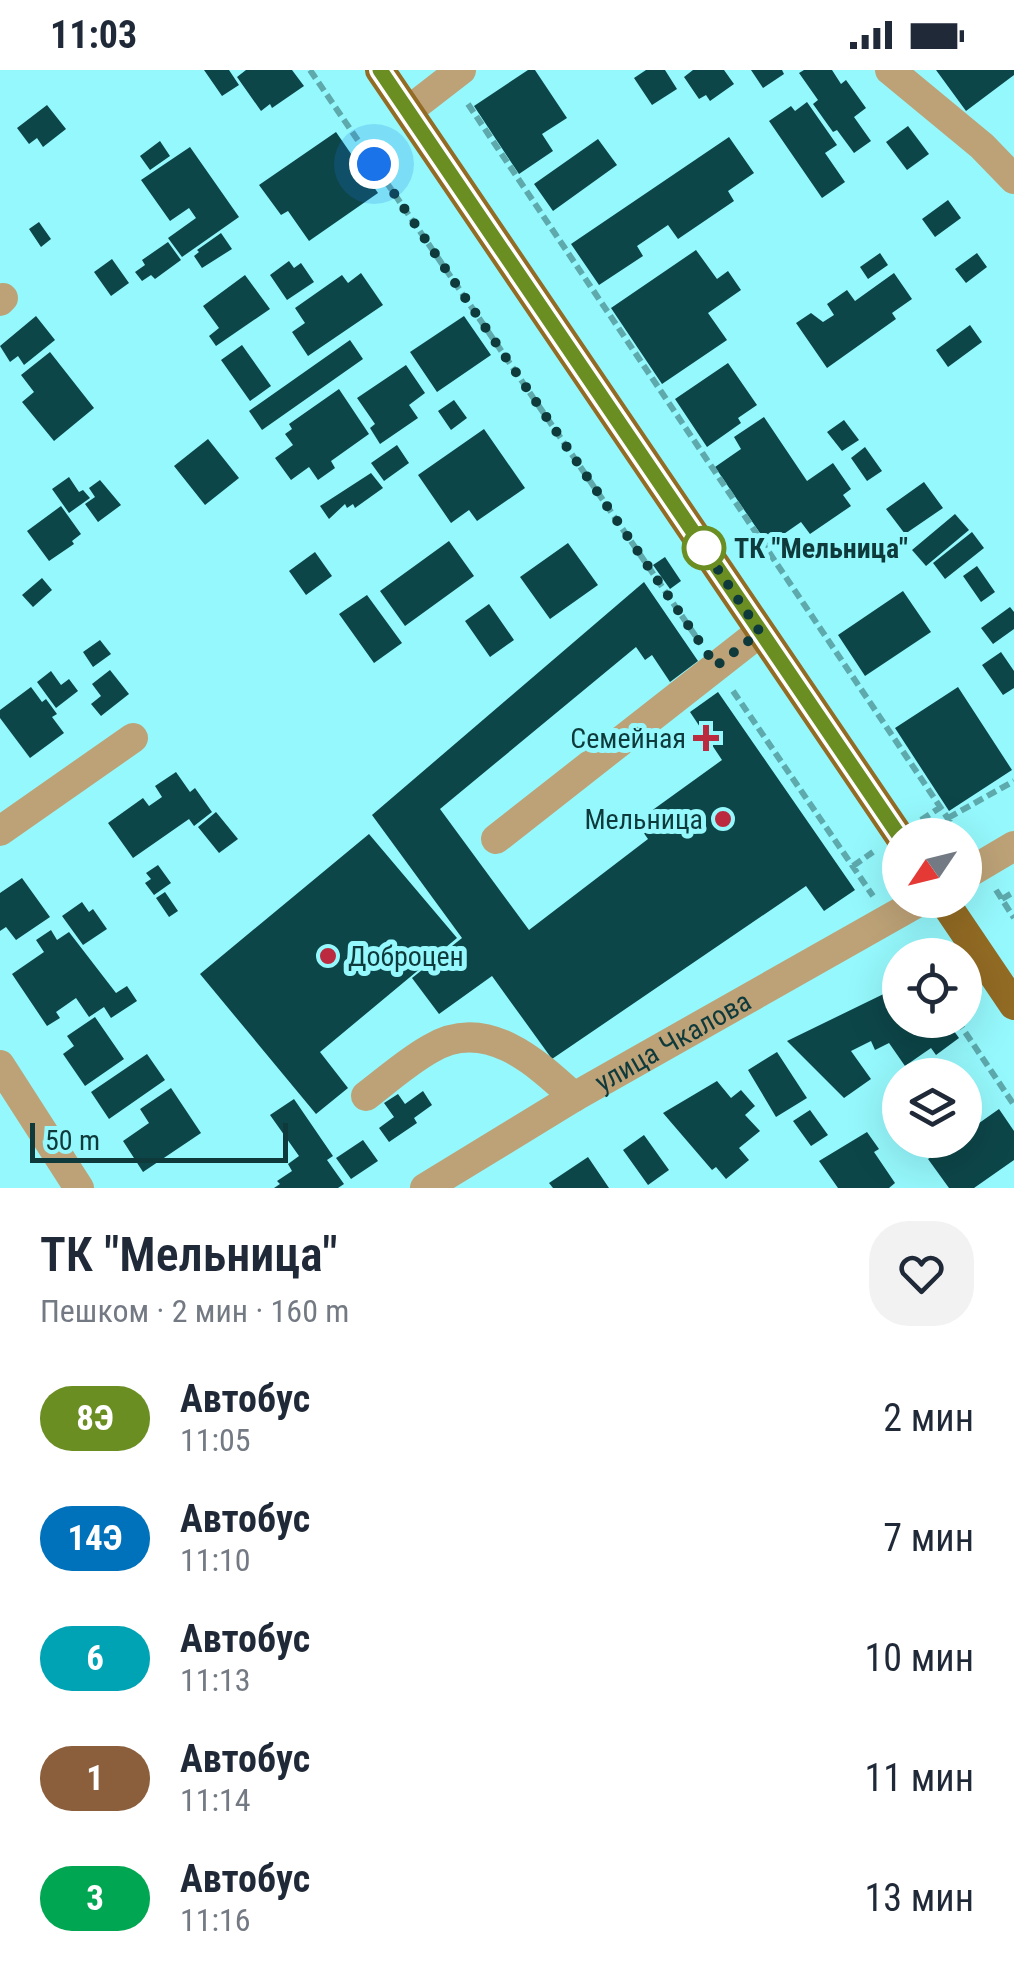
<!DOCTYPE html>
<html lang="ru">
<head>
<meta charset="utf-8">
<style>
  :root { --surface:#fff; --page:#f2f2f3; --text:#1f2937; --muted:#747a83 }
  body { margin:0; font-family:"Roboto Condensed",sans-serif; background:var(--page); color:var(--text); height:100vh; display:flex; flex-direction:column; font-size:38px; white-space:nowrap }
  * { box-sizing:border-box; margin:0 }
  p { font-size:32px; color:var(--muted) }
  .icon { flex:none; width:55px; height:55px; fill:none; stroke:currentColor; stroke-width:2; stroke-linecap:round; stroke-linejoin:round }
  .map { position:relative; height:1118px; overflow:hidden }
  .sheet { display:flex; flex-direction:column; background:var(--surface); flex:1 }
  .sheet>* { flex:none }
  .badge { padding:0 20px; border-radius:32px; font-size:35px; line-height:65px }
  .needle { width:65px; rotate:235deg }
  .buttons { position:absolute; left:882px; top:748px; display:grid; gap:20px }
  .buttons a { display:grid; place-items:center; width:100px; height:100px; border-radius:50%; background:var(--surface); box-shadow:0 10px 40px #0002; font-size:50px }
  .scale { position:absolute; left:30px; bottom:25px; width:258px; box-sizing:border-box; padding-left:10px; border:5px solid #0e3a3c; border-top:0; font-size:28px; line-height:35px; white-space:nowrap; color:#0e3a3c; -webkit-text-stroke:8px #95f8fc; paint-order:stroke }
  .you { position:absolute; width:50px; height:50px; margin:-25px; border:8px solid #fff; border-radius:50%; background:#1a73e8; box-shadow:0 0 0 15px #1a73e833 }
  .map>.badge { position:absolute; translate:-50% -50%; box-shadow:0 0 0 5px #fff }
  .round { display:grid; place-items:center; flex:none; width:105px; height:105px; border-radius:40px; background:var(--page) }
  .overview { display:flex; align-items:center; justify-content:space-between; height:170px; padding:0 40px }
  h1 { font-size:48px; font-weight:600; line-height:75px }
  ul { padding:0; list-style:none }
  li { display:flex; align-items:center; gap:30px; height:120px; padding:0 40px }
  li div { flex:1 }
  li b { display:block; font-size:38px }
  li em { font-style:normal }
  li .badge { min-width:110px; font-weight:700; text-align:center }
  .status { display:flex; justify-content:space-between; align-items:center; height:70px; padding:0 50px; background:var(--surface); direction:ltr }
  .status svg { height:28px; fill:currentColor }
  .map>svg:first-child { display:block }
  .building { fill:#0d4649 }
  .lines { fill:none; stroke-linecap:round; stroke-linejoin:round }
  .path { stroke:#5da9ac; stroke-width:6; stroke-dasharray:10 5; stroke-linecap:butt }
  .minor { stroke:#bda277; stroke-width:30 }
  .major { stroke:#926b24; stroke-width:30 }
  .line-casing { stroke:#fff; stroke-width:22 }
  .line { stroke:#6b8e23; stroke-width:15 }
  .walk { stroke:#0e3a3c; stroke-width:10; stroke-dasharray:0 18 }
  .stop-dot { fill:#fff; stroke:#6b8e23; stroke-width:5 }
  .poi-dot { fill:#bb2a3e; stroke:#95f8fc; stroke-width:4 }
  .labels { text-anchor:middle; dominant-baseline:central; stroke-width:10; stroke-linejoin:round; paint-order:stroke }
  .stop-label { font-size:28px; font-weight:bold; fill:#0e3a3c; stroke:#95f8fc; text-anchor:start }
  .poi-label { font-size:28px; fill:#0e3a3c; stroke:#95f8fc; text-anchor:end }
  .street-label { font-size:28px; fill:#0e3a3c; stroke:#95f8fc }
</style>
</head>
<body>
<div class="status"><b>11:03</b><svg viewBox="0 0 49 12"><path d="M0 12V9h3v3zM5 12V6h3v6zM10 12V3h3v9zM15 12V0h3v12zM26 1h20v11H26zM47 4h2v5h-2z"/></svg></div>
<div class="map">
<svg width="1014" height="1118" viewBox="0 0 1014 1118">
  <rect width="100%" height="100%" fill="#95f8fc"/>
  <!-- building -->
  <path class="building" d="M204,0H229L239,15L222,26Z
    M246,0H292L304,16L272,38L270,34L261,41L237,7Z
    M528,0H535L567,48L542,64L553,81L519,104L474,36Z
    M646,0H665L677,19L652,35L634,8Z
    M693,0H724L734,14L710,31L706,25L699,29L684,7Z
    M751,0H782L784,4L763,18Z
    M804,0H832L841,14L846,10L866,38L854,47L871,71L854,83L837,60L833,62L813,34L818,30L799,3Z
    M936,0H1014V5L966,41Z
    M807,32L837,75L825,83L845,112L822,128L769,51L791,36L795,41Z
    M47,35L66,59L43,77L37,68L29,74L17,58Z
    M908,56L929,84L907,100L886,72Z
    M336,62L378,123L309,171L288,141L281,145L259,115Z
    M729,67L754,103L728,121L734,131L678,169L668,155L637,176L643,186L599,215L571,174Z
    M598,69L617,95L553,141L534,114Z
    M160,71L170,86L150,100L140,86Z
    M190,77L239,147L182,187L168,168L196,148L189,138L170,151L141,110Z
    M948,130L961,148L935,167L922,149Z
    M39,152L51,169L41,177L29,159Z
    M221,163L232,179L202,198L194,186L199,182L197,180Z
    M168,172L181,190L155,209L151,205L142,211L135,202L145,195L142,190Z
    M696,180L717,209L728,201L741,220L708,243L727,270L662,314L611,238Z
    M880,183L888,195L868,209L860,197Z
    M977,183L987,197L966,213L955,199Z
    M112,189L129,213L111,226L94,202Z
    M289,191L294,198L301,193L314,212L287,230L270,205Z
    M361,203L383,235L308,286L292,262L305,253L295,238L342,205L348,213Z
    M894,203L912,229L892,243L896,249L827,298L796,253L811,243L823,252L834,245L827,234L847,220L855,231Z
    M245,205L270,239L216,276L209,266L219,258L203,236Z
    M36,246L55,270L24,295L18,286L10,292L0,276Z
    M464,246L491,285L437,322L410,282Z
    M970,255L982,272L948,297L936,280Z
    M350,270L363,289L262,360L249,341Z
    M242,275L271,316L250,331L221,290Z
    M50,282L94,338L54,371L22,332L34,322L21,305Z
    M728,293L757,335L738,348L741,353L707,377L675,329Z
    M406,295L425,323L409,335L418,348L380,374L370,358L375,354L357,328Z
    M339,319L369,364L331,391L335,398L318,410L309,397L291,410L275,388L293,375L285,364L292,359L289,354Z
    M454,330L467,348L451,360L438,341Z
    M764,347L807,411L833,393L851,419L843,425L851,436L810,464L801,452L768,475L715,397L741,379L734,367Z
    M844,350L859,370L842,381L827,362Z
    M484,359L525,418L477,451L469,440L451,453L418,405Z
    M208,369L239,408L205,435L174,396Z
    M397,375L409,393L384,411L371,393Z
    M865,377L882,401L867,411L851,388Z
    M371,403L383,418L355,438L353,434L347,438L345,434L329,449L320,436Z
    M69,407L79,422L83,420L90,428L69,443L52,419Z
    M100,410L121,435L98,452L85,434L95,427L89,418Z
    M924,412L943,438L905,464L886,439Z
    M61,436L81,464L72,471L74,474L49,491L27,461Z
    M955,444L969,460L926,496L912,480Z
    M972,462L984,478L945,509L933,493Z
    M449,471L474,506L405,556L380,521Z
    M568,473L598,515L550,549L520,507Z
    M315,482L332,506L306,525L289,501Z
    M665,487L681,511L670,519L653,495Z
    M977,496L995,522L981,532L963,506Z
    M42,508L52,520L33,537L22,525Z
    M644,512L698,591L670,612L652,585L645,590L636,577L440,739L529,860L648,769L636,752L722,690L690,642L718,622L855,820L824,841L806,816L552,989L492,906L439,944L412,908L462,868L372,745Z
    M903,521L931,562L865,606L838,565Z
    M367,525L402,573L374,593L339,544Z
    M489,534L514,570L490,587L465,551Z
    M1010,537L1014,542V559L993,574L981,558Z
    M100,570L111,584L93,597L83,582Z
    M1001,582L1014,601V618L1003,625L982,595Z
    M110,600L129,624L101,646L91,634L101,626L92,614Z
    M51,601L61,615L69,609L78,621L56,638L37,612Z
    M31,617L42,632L46,629L57,644L52,647L64,663L30,688L0,648V640Z
    M958,617L1012,700L949,741L895,658Z
    M176,702L190,722L195,718L212,742L194,756L189,749L133,788L108,753L143,728L149,736L162,727L155,716Z
    M216,742L238,769L219,783L198,757Z
    M369,764L457,868L320,982L348,1018L316,1044L200,904Z
    M158,795L171,813L154,825L145,813L151,809L146,803Z
    M22,808L50,847L16,870L6,857L0,861V823Z
    M165,822L178,841L169,847L156,828Z
    M82,832L89,842L93,839L107,859L83,875L62,846Z
    M51,860L57,870L69,862L116,923L127,916L137,931L111,948L104,937L89,947L76,928L56,942L60,948L47,956L12,904L44,882L36,870Z
    M900,916V950H946L959,968L936,985L931,978L905,996L889,973L875,980L871,971L851,981L871,1009L844,1028L787,971Z
    M95,947L124,989L85,1016L63,984L74,976L67,966Z
    M777,982L807,1028L776,1047L748,1000Z
    M147,984L165,1010L109,1049L91,1022Z
    M717,1011L731,1028L741,1020L755,1036L745,1045L760,1061L739,1078L749,1090L726,1109L716,1097L712,1100L663,1043Z
    M171,1018L201,1063L143,1102L123,1071L149,1053L140,1039Z
    M423,1021L432,1035L414,1048L417,1053L389,1072L379,1058L394,1047L384,1033L398,1024L405,1034Z
    M294,1029L333,1086L327,1090L344,1114L338,1118H274L280,1114L277,1111L292,1101L288,1094L299,1086L270,1045Z
    M999,1039L1014,1061V1090L974,1118H949L928,1089L955,1070H965V1063Z
    M810,1040L828,1065L811,1076L793,1051Z
    M867,1062L879,1079L874,1082L895,1113L889,1118H838L819,1091Z
    M644,1065L669,1100L648,1115L623,1080Z
    M363,1070L378,1091L351,1109L336,1088Z
    M588,1087L609,1118H553L549,1113Z"/>
  <g class="lines">
    <!-- path -->
    <path class="path" d="M310,0L701,574
      M468,34L959,765
      M733,621L873,826
      M948,748L1014,711
      M921,750L941,737
      M853,796L873,782
      M996,820L1014,848
      M1002,829L1014,822
      M957,950L1014,1035"/>
    <!-- minor -->
    <g class="minor">
      <path d="M890,0L982,76L1014,109"/>
      <path d="M408,41L461,0"/>
      <path d="M0,231L3,228"/>
      <path d="M0,761L133,668"/>
      <path d="M496,769L760,562"/>
      <path d="M965,805L1014,776"/>
      <path d="M0,995L79,1118"/>
      <path d="M366,1026C387,1010 407,992 430,979C485,945 536,992 574,1027"/>
      <path id="s1" d="M425,1118L574,1027L922,830"/>
    </g>
    <!-- major -->
    <path class="major" d="M380,0L900,767
      M943,830L1014,935"/>
  </g>
  <g class="lines">
    <!-- line casing -->
    <g class="line-casing">
      <path id="line" d="M380,0L900,767"/>
    </g>
    <!-- line -->
    <use href="#line" class="line"/>
    <!-- walk -->
    <path class="walk" d="M374,94L716,596L760,562L694,464L704,478"/>
  </g>
  <!-- markers -->
  <circle class="stop-dot" cx="704" cy="478" r="20"/>
  <g class="poi-dot">
    <path d="M701 653h10v10h10v10h-10v10h-10v-10h-10v-10h10z"/>
    <circle cx="723" cy="749" r="10"/>
    <circle cx="328" cy="886" r="10"/>
  </g>
  <g class="labels">
    <!-- stop labels -->
    <g class="stop-label">
      <text x="734" y="478">ТК "Мельница"</text>
    </g>
    <!-- poi labels -->
    <g class="poi-label">
      <text x="686" y="668">Семейная</text>
      <text x="703" y="749">Мельница</text>
      <text x="348" y="886" text-anchor="start">Доброцен</text>
    </g>
    <!-- street labels -->
    <g class="street-label">
      <text stroke="none"><textPath href="#s1" startOffset="288">улица Чкалова</textPath></text>
    </g>
  </g>
</svg>
<div class="buttons">
<a><svg class="needle" viewBox="-14 -14 28 28"><path d="M0-13l5 13h-10z" fill="#e53935"/><path d="M0 13l5-13h-10z" fill="#747a83"/></svg></a>
<a><svg class="icon" aria-label="locate" viewBox="0 0 24 24"><circle cx="12" cy="12" r="6"/><path d="M12 2v4M12 18v4M2 12h4M18 12h4"/></svg></a>
<a><svg class="icon" aria-label="layers" viewBox="0 0 24 24"><path d="M12 4l9 5-9 5-9-5zM3 14l9 5 9-5"/></svg></a>
</div>
<div class="scale">50 m</div>
<div class="you" style="left:374px;top:94px"></div>
</div>
<section class="sheet">
<div class="overview"><div><h1>ТК &quot;Мельница&quot;</h1><p>Пешком · 2 мин · 160 m</p></div><a class="round"><svg class="icon" aria-label="heart" viewBox="0 0 24 24"><path d="M12 20l-8-8c-3-5 5-10 8-4 3-6 11-1 8 4z"/></svg></a></div>
<ul>
<li><span class="badge" style="background:#6b8e23;color:#fff">8Э</span><div><b>Автобус</b><p>11:05</p></div><em>2 мин</em></li>
<li><span class="badge" style="background:#0072bc;color:#fff">14Э</span><div><b>Автобус</b><p>11:10</p></div><em>7 мин</em></li>
<li><span class="badge" style="background:#00a3b4;color:#fff">6</span><div><b>Автобус</b><p>11:13</p></div><em>10 мин</em></li>
<li><span class="badge" style="background:#8b5e3c;color:#fff">1</span><div><b>Автобус</b><p>11:14</p></div><em>11 мин</em></li>
<li><span class="badge" style="background:#00a651;color:#fff">3</span><div><b>Автобус</b><p>11:16</p></div><em>13 мин</em></li>
</ul>
</section>
</body>
</html>
